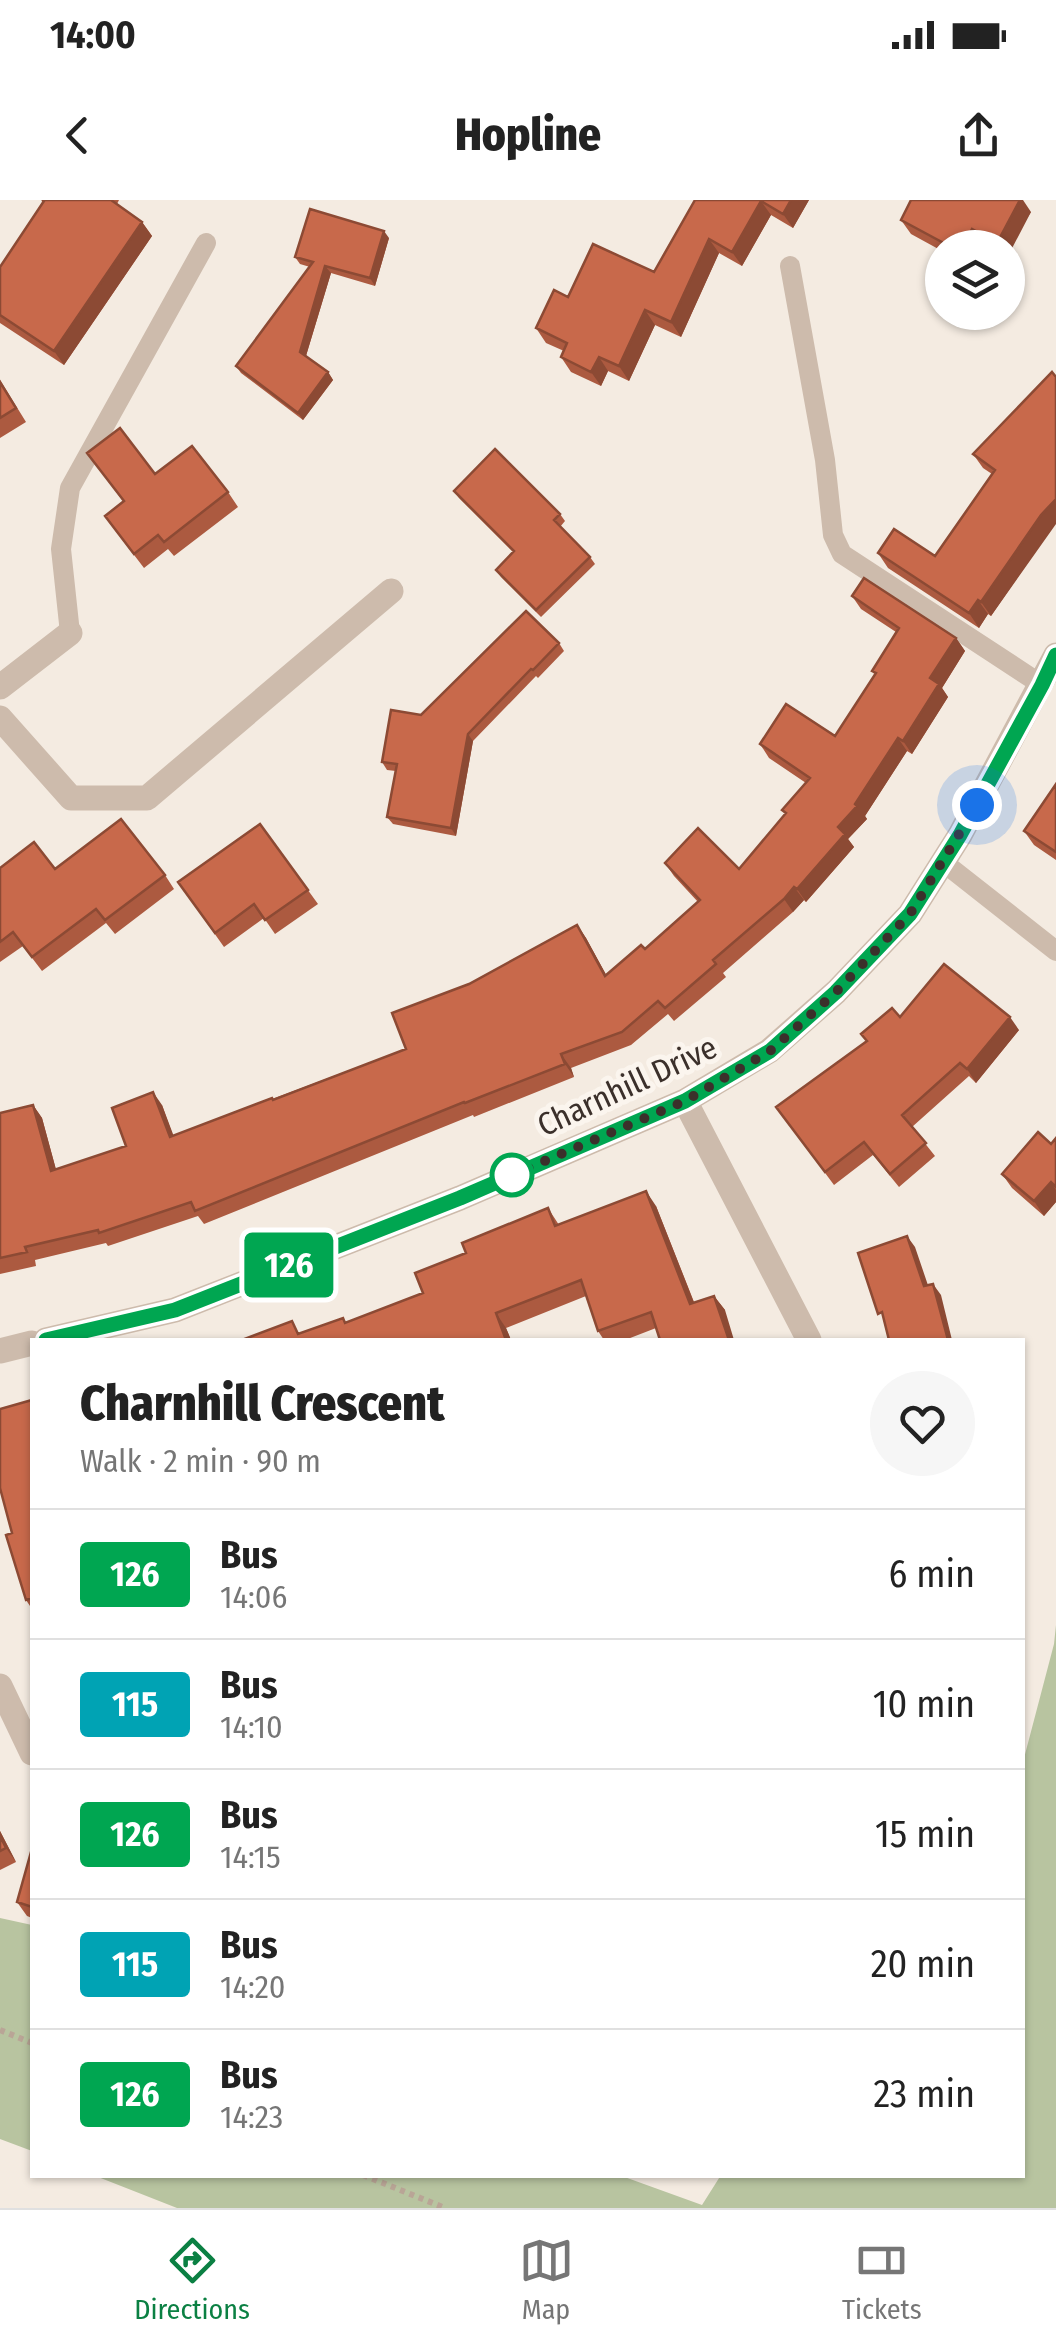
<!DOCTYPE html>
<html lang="en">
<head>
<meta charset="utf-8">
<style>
  :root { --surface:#fff; --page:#f6f6f6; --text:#222; --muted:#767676; --line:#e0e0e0; --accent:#0b8043 }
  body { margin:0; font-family:"Fira Sans Condensed",sans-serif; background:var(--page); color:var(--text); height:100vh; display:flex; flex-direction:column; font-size:38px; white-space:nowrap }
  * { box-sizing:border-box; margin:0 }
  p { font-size:32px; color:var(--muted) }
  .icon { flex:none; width:55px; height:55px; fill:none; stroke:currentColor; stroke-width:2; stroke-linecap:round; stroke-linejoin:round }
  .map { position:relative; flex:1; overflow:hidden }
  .drawer { position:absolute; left:30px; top:1138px; width:995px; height:840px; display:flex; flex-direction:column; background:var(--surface); border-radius:0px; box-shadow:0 2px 8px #0004 }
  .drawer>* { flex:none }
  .badge { padding:0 20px; border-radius:8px; font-size:35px; line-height:65px }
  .buttons { position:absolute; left:925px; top:30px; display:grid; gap:20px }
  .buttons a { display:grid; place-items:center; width:100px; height:100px; border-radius:50%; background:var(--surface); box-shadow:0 2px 8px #0004; font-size:50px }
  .you { position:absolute; width:50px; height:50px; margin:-25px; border:8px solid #fff; border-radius:50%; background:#1a73e8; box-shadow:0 0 0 15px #1a73e833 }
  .map>.badge { position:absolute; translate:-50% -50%; box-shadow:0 0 0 5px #fff }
  .round { display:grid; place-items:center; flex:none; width:105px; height:105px; border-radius:52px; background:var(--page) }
  .summary { display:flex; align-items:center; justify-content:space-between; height:170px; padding:0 50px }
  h1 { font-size:48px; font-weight:800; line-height:75px }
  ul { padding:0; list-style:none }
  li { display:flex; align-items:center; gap:30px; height:130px; padding:0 50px; border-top:2px solid var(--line) }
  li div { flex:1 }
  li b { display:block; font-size:38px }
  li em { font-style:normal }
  li .badge { min-width:110px; font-weight:700; text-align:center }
  .status { display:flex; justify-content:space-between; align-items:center; height:70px; padding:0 50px; background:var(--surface); direction:ltr }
  .status svg { height:28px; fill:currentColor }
  header { display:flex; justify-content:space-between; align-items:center; height:130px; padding:0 50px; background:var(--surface); font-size:45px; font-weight:800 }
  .dock { display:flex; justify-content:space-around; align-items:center; height:140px; border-top:2px solid var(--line); background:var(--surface); font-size:28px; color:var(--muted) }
  .dock a { display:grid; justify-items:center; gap:5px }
  .dock .active { color:var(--accent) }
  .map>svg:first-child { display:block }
  .green { fill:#b8c4a0 }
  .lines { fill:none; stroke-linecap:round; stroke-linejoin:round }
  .path { stroke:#b9a596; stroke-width:6; stroke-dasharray:5 5; stroke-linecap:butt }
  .lane { stroke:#cdbbac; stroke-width:20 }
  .street { stroke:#cdbbac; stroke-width:25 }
  .wall { fill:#ac5a40 }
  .shaded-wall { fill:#8c4a34 }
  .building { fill:#c8694b; stroke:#8c4a34; stroke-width:2.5 }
  .line-casing { stroke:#fff; stroke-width:22 }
  .line { stroke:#00a651; stroke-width:15 }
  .walk { stroke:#3b302b; stroke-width:10; stroke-dasharray:0 18 }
  .stop-dot { fill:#fff; stroke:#00a651; stroke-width:5 }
  .labels { text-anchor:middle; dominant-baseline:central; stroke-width:10; stroke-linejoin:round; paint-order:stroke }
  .street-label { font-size:32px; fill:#3b302b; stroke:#fbf5ee }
</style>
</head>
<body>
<div class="status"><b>14:00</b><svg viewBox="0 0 49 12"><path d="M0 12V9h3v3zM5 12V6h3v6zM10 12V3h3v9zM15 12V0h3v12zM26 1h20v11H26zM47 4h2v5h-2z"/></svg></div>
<header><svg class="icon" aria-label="back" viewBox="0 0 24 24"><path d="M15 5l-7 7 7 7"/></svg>Hopline<svg class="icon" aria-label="share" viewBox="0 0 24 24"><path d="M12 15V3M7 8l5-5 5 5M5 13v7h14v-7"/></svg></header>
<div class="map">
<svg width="1056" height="2008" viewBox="0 0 1056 2008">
  <rect width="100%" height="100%" fill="#f4ebe1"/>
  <!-- green -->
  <path class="green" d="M1056,1425V2008H177L93,1975H619L702,2005L721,1975H1022L1023,1562L1054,1444Z
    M0,1718L32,1725V1951L0,1939Z"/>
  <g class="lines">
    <!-- path -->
    <path class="path" d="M0,1830L32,1843
      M363,1975L445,2008"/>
    <!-- lane -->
    <path class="lane" d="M790,66L825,260L833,335L842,354L1042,485
      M70,433L61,349L70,288L206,43
      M943,662L1056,751"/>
    <!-- street -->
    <path class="street" d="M0,487L70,433
      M0,518L71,598H147L391,391
      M685,901L809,1140
      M46,1140L175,1110L460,998L685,901L769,851L836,792L910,714L960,635L1056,455
      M0,1151L32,1143
      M0,1486L32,1553"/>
  </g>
  <!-- wall -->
  <path class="wall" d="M42,0H119L117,4L142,22L152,36L64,165L0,123V67L43,2Z
    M695,0H809L793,28L771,15L742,66L719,53L681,137L655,125L629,181L608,171L601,186L571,172L561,157L564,151L546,143L536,128L568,97L654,72Z
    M1031,12L1008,48H989L982,43L979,48H942V51L911,34L901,20Z
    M389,38L375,86L331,73L306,156L328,172L333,180L303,220L241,173L236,166L310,67L300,64L295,57Z
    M1052,172L1051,329L991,416L988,414L979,428L888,368L878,353L935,356L992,274L983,268L973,254Z
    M0,180L26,222L0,238Z
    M87,253L155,274L228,292L238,307L174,356L168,349L144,368L115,330L123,301Z
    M454,291L560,314L565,321L560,327L590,357L595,364L541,417L501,377L496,370L513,352L459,298Z
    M852,396L956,438L965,451L942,488L948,497L912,554L907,551L865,616L867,619L848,639L854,647L806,702L804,700L793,712L723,773L726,777L674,821L668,814L631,845L571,868L574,877L474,917L473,915L204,1024L198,1016L108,1046L106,1043L35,1060L36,1066L0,1074V934L33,905L42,918L56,970L126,946L162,905L173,936L406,849L469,784L577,725L586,738L606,775L645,749L698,702L674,676L665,663L739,669L785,614L782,610L806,583L769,558L760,544L835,536L875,475L872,471L896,432L861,409Z
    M559,443L564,451L538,478L536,476L473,541L456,636L393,624L387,617L396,571L387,570L382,562L421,515Z
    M1056,584V660L1034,645L1024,631Z
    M260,624L318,704L275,734L264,718L224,747L178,682Z
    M0,668L165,675L174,689L115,734L106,723L42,771L23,746L0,762Z
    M900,817L1019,830L976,883L969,876L912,927L935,956L899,987L873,955L834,985L776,907Z
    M1056,938V1002L1044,1016L1012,988L1002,974L1051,944Z
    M656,1006L694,1102L714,1096L725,1110L656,1128L625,1140H604L598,1131L586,1096L506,1128L511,1140H242L301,1133L346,1122L423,1093L466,1053L548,1008L559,1025Z
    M32,1200V1409L26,1400Z
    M0,1631L16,1662L0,1670Z
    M32,1652V1718L27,1716L17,1702Z"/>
  <!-- shaded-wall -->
  <path class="shaded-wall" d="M791,0H809L793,28L783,14Z
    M1020,0H1023L1031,12L1008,56V48H1000L997,43Z
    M761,1L771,15L742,66L732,52Z
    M142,22L152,36L64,165L54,151Z
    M972,29L982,43L979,48H962Z
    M384,31L389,38L375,86L370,78Z
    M709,39L719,53L681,137L671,122Z
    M325,66L331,73L305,159L300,152Z
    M645,110L655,125L629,181L619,166Z
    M599,157L608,171L601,186L591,172Z
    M328,172L333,180L303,220L298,213Z
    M1056,299V324L991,416L981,402L1041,315Z
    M978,400L988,414L979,428L969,413Z
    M956,438L965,451L942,488L948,497L912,554L903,541L930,478Z
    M468,534L473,541L456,636L451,628Z
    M898,538L907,551L865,616L867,619L848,639L854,647L806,702L797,689L855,604Z
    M794,687L804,700L793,712L784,699Z
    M577,725L586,738L614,789L605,776Z
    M1010,817L1019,830L976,883L967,869Z
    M561,854L571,868L574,877L565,864Z
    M153,892L162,905L179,950L170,937Z
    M33,905L42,918L60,984L51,971Z
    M1051,982L1056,990V1002L1044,1016L1034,1001Z
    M646,991L656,1006L700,1118L690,1104Z
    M907,1036L915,1047L932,1097L924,1086Z
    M933,1084L941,1095L952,1140H948Z
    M714,1096L725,1110L734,1140H729Z
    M496,1113L506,1128L511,1140H506Z
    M0,1631L16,1662L6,1648L0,1636Z"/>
  <!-- building -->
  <path class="building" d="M42,0H111L142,22L54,151L0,115V67L44,1Z
    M695,0H791L783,14L761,1L732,52L709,39L671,122L645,110L619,166L599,157L591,172L561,157L567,143L536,128L554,90L568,97L593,44L654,72Z
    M911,0H1020L997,43L972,29L962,48H953L901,20Z
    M310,9L384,31L370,78L325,66L300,152L328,172L298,213L236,166L313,62L295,57Z
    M1052,172L1056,177V299L1041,315L981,402L978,400L969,413L878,353L894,329L935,356L995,270L973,254Z
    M0,182L16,208L0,218Z
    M120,228L155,274L192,246L228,292L164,342L158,335L134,354L105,316L124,301L87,253Z
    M495,249L560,314L554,320L590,357L536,410L496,370L514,351L454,291Z
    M864,378L956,438L930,478L939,484L903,541L898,538L855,604L857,606L838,627L845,634L797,689L794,687L784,699L713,760L716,764L665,808L658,801L622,832L561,854L565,864L465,903L464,902L195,1011L191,1002L99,1033L98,1030L25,1047L27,1052L0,1058V913L33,905L51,971L126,946L112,908L153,892L170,937L272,898L273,900L406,849L392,813L469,784L577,725L605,776L641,745L645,749L700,700L665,663L698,628L739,669L786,613L782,610L810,578L760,544L786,504L835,536L876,473L872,471L899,428L852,396Z
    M526,411L559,443L533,470L531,469L468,534L451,628L387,617L397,564L382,562L391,510L421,515Z
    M1056,584V652L1024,631Z
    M121,619L165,675L105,720L96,709L32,757L13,732L0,742V668L34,642L55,669Z
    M260,624L308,690L265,720L254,704L215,733L178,682Z
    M944,764L1010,817L967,869L960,863L902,915L926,943L890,974L864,942L825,972L776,907L867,841L861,834L892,808L900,817Z
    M1038,932L1051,944L1056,938V987L1051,982L1034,1001L1002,974Z
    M646,991L690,1104L714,1096L729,1140H660L651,1112L598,1131L581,1080L496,1113L506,1140H242L292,1121L298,1134L343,1118L345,1123L423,1093L415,1073L466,1053L462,1043L548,1008L555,1026Z
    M907,1036L924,1086L933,1084L948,1140H889L882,1112L878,1114L858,1053Z
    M32,1200V1398L26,1400L6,1335L12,1333L0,1288V1209Z
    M0,1636L6,1648L0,1651Z
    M31,1652H32V1707L17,1702Z"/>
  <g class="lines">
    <!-- line casing -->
    <g class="line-casing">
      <path id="line" d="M46,1140L175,1110L460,998L685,901L770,851L836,792L910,714L960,635L1042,485L1056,455"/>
    </g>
    <!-- line -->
    <use href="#line" class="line"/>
    <!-- walk -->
    <path class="walk" d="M512,975L685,901L770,851L836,792L910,714L977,605"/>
  </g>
  <!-- markers -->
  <circle class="stop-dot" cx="512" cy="975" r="20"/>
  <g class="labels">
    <!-- street labels -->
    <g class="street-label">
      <text transform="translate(627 886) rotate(-25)">Charnhill Drive</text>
    </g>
  </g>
</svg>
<div class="buttons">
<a><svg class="icon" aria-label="layers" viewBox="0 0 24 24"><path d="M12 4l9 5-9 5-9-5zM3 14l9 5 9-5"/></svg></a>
</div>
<div class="you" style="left:977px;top:605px"></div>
<b class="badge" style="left:289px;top:1065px;background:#00a651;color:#fff">126</b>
<section class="drawer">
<div class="summary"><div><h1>Charnhill Crescent</h1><p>Walk · 2 min · 90 m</p></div><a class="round"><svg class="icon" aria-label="heart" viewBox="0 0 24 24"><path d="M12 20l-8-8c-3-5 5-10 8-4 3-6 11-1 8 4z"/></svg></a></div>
<ul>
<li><span class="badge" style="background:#00a651;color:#fff">126</span><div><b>Bus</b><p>14:06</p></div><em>6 min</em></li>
<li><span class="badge" style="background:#00a3b4;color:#fff">115</span><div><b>Bus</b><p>14:10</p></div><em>10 min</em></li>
<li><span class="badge" style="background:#00a651;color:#fff">126</span><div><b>Bus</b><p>14:15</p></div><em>15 min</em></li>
<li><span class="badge" style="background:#00a3b4;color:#fff">115</span><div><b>Bus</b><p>14:20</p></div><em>20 min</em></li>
<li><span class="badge" style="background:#00a651;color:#fff">126</span><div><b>Bus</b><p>14:23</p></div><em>23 min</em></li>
</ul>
</section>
</div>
<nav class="dock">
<a class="active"><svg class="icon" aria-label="directions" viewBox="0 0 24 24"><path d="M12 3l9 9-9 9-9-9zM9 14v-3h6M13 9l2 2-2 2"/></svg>Directions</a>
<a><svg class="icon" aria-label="map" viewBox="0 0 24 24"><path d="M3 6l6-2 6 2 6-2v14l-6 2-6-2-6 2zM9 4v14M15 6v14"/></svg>Map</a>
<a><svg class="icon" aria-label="tickets" viewBox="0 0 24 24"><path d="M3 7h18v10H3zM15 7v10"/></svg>Tickets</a>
</nav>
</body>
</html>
